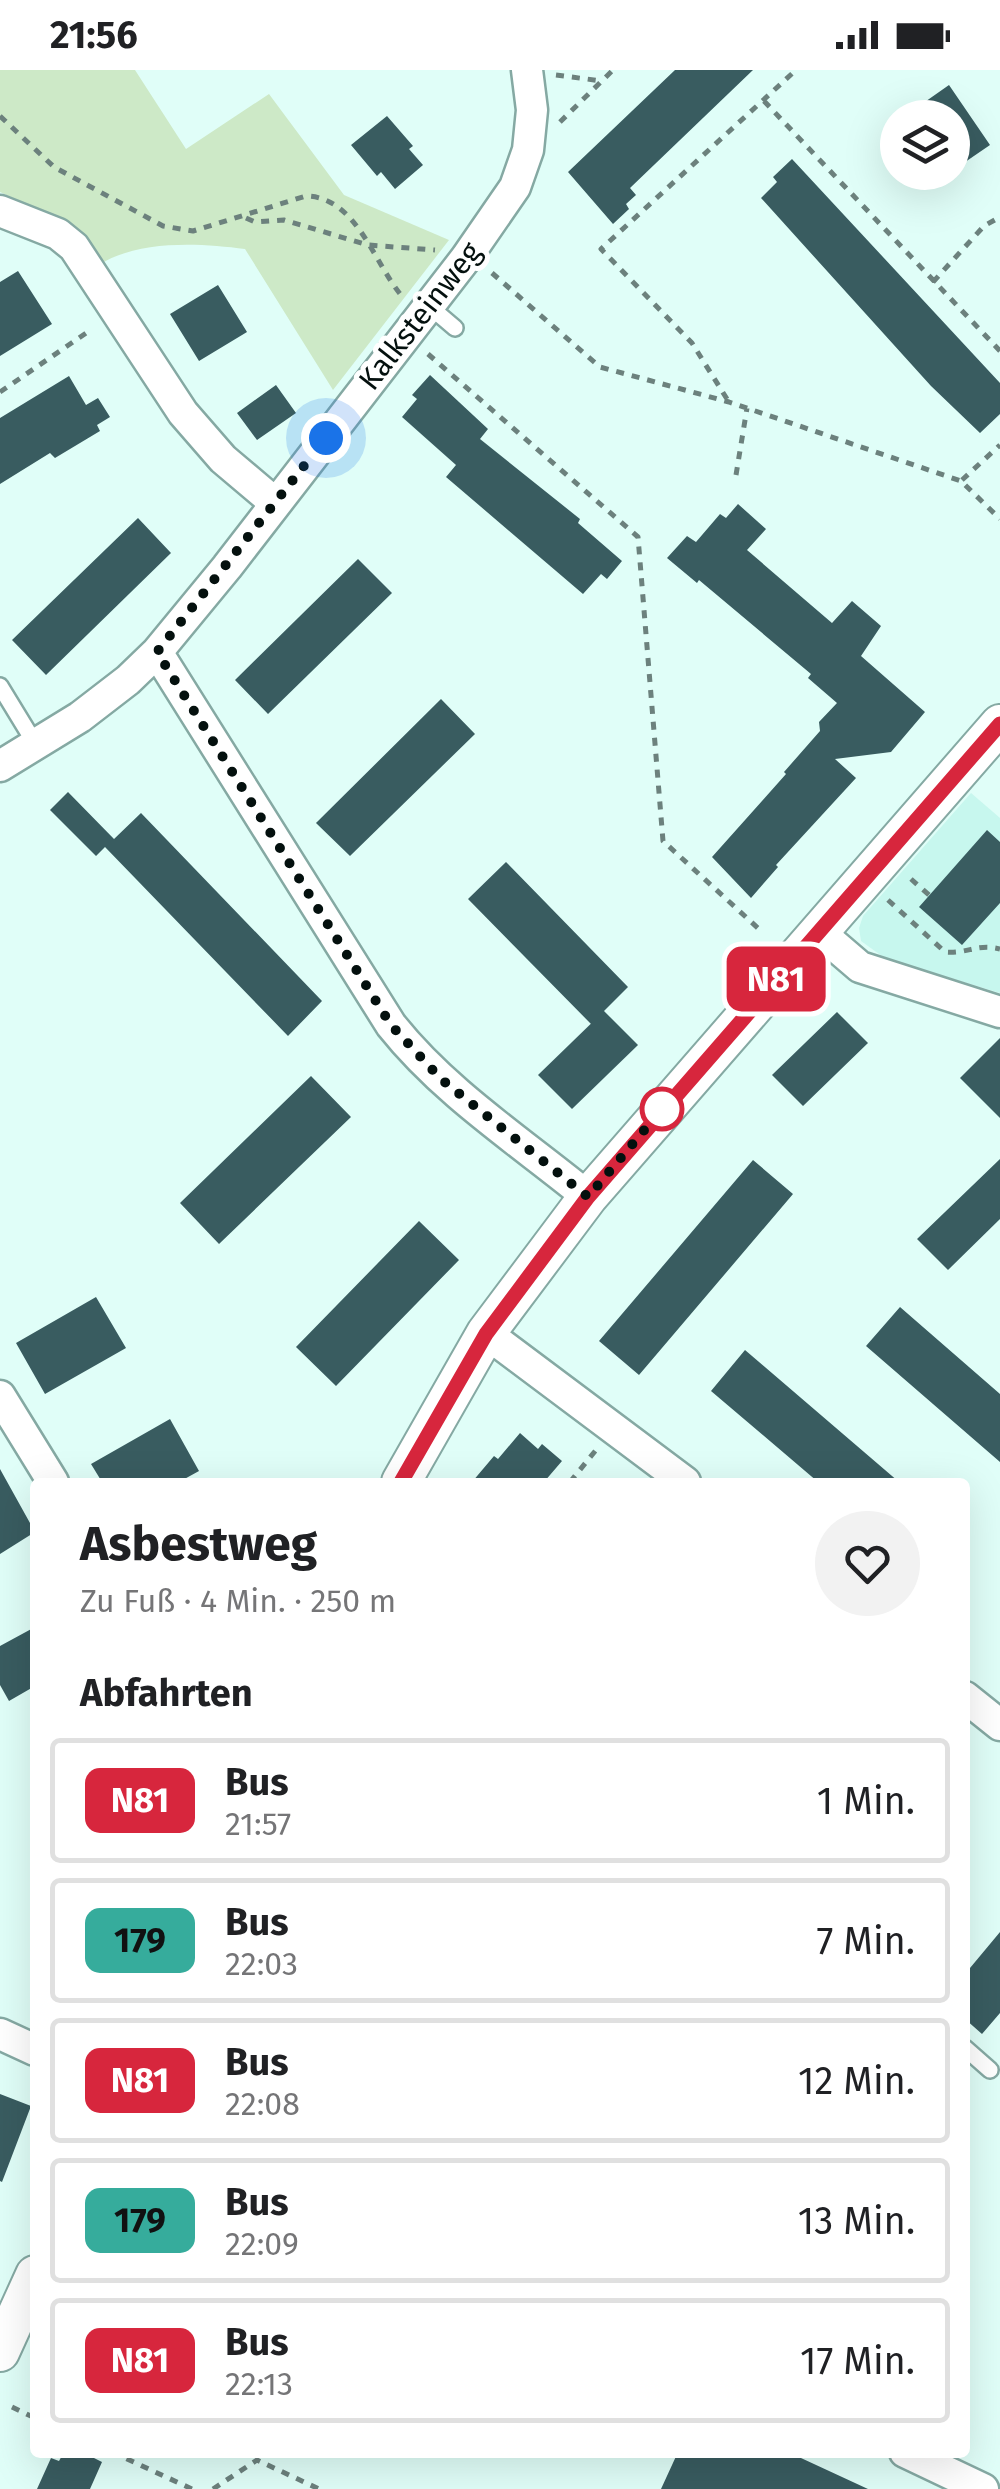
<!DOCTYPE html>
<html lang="de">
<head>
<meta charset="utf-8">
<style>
  :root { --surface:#fff; --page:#f2f2f2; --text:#202124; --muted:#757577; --line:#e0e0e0 }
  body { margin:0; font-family:"Fira Sans",sans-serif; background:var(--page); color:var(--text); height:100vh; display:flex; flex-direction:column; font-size:38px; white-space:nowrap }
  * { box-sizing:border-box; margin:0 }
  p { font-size:32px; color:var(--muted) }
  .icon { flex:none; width:55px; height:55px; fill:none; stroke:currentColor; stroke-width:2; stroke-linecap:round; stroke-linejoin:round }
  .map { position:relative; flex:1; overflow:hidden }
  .drawer { position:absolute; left:30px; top:1408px; width:940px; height:980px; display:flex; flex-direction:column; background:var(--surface); border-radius:10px; box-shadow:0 10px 40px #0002 }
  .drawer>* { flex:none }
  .badge { padding:0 20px; border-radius:15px; font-size:35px; line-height:65px }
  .buttons { position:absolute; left:880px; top:30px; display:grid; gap:20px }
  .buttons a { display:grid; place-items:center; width:90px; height:90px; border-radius:50%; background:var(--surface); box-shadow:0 10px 40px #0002; font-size:50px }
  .you { position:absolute; width:50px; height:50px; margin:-25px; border:8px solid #fff; border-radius:50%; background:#1a73e8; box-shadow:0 0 0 15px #1a73e833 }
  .map>.badge { position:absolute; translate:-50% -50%; box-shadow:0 0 0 5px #fff }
  h2 { padding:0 50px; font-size:38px; line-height:90px }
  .round { display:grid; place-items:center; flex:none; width:105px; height:105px; border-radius:52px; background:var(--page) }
  .head { display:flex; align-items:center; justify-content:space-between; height:170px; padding:0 50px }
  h1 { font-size:48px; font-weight:700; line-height:75px }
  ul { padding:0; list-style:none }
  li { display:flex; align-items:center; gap:30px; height:125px; margin:0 20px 15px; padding:0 30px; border:5px solid var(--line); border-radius:10px }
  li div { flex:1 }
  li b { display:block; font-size:38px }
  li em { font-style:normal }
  li .badge { min-width:110px; font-weight:700; text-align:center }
  .status { display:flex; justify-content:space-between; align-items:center; height:70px; padding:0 50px; background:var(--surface); direction:ltr }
  .status svg { height:28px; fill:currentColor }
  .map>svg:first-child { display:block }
  .built { fill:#c7f7ee }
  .green { fill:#cde9c7 }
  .building { fill:#395c60 }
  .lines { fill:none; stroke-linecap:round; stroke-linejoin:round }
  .service-casing { stroke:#85a9a3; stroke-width:20 }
  .minor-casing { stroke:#85a9a3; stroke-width:35 }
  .tertiary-casing { stroke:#85a9a3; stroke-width:42 }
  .path { stroke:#6c817d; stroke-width:5; stroke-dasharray:8 8; stroke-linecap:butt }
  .service { stroke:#fff; stroke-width:15 }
  .minor { stroke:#fff; stroke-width:30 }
  .tertiary { stroke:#fff; stroke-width:38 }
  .line-casing { stroke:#fff; stroke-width:22 }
  .line { stroke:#d7263d; stroke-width:15 }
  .walk { stroke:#04100e; stroke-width:10; stroke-dasharray:0 18 }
  .stop-dot { fill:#fff; stroke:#d7263d; stroke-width:5 }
  .labels { text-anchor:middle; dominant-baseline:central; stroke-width:10; stroke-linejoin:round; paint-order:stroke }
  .street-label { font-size:30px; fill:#04100e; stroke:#fff }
</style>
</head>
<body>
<div class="status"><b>21:56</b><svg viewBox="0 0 49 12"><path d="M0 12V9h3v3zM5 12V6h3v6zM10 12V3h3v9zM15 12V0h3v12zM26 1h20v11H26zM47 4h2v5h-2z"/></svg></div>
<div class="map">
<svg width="1000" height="2419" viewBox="0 0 1000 2419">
  <rect width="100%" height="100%" fill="#e0fef8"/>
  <!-- built -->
  <path class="built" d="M971,723L1000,748V923L886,889L861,871L859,858L863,846Z"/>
  <!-- green -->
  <path class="green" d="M0,0H135L186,79L269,24L344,125L449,170L333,320L245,179C200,173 141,170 102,193L66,152L0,122Z"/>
  <!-- building -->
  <path class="building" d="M675,0H753L630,118L636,125L626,134L629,139L613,154L568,102Z
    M949,15L990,75L952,101V48H902Z
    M387,46L413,76L409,79L423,95L395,119L381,102L377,106L351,75Z
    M792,89L1000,313V344L980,363L931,316L761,128L777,112L773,107Z
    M18,201L52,254L0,286V212Z
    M218,215L247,262L199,291L170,244Z
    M430,305L488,359L480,369L580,449L578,453L622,491L607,509L601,504L583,524L446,407L456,395L402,347L417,329L412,325Z
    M69,306L86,335L98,328L110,347L97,355L100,361L55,388L50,383L0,414V348Z
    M276,315L296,343L257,370L237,343Z
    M738,434L766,459L747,480L832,553L852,531L881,556L861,586L925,642L891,682L835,689L856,708L776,795L778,797L751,828L712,787L786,704L784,702L820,661L819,652L837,633L808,608L811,604L699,510L697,513L667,488L687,466L696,472L720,444L726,448Z
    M138,448L171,483L46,605L12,570Z
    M358,489L392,523L268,644L235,610Z
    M441,629L475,664L350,786L316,753Z
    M68,722L114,769L141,743L322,931L288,966L105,777L96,786L50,740Z
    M987,760L1000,772V833L962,875L919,837Z
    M506,792L628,917L591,954L468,829Z
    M604,941L638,975L572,1039L538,1005Z
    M837,942L868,973L803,1036L772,1005Z
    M1000,968V1048L960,1008Z
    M311,1006L351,1047L219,1174L180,1133Z
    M1000,1089V1149L948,1200L917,1169Z
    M753,1090L793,1124L639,1305L599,1271Z
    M419,1151L459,1190L336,1316L296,1277Z
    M96,1227L126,1278L45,1324L16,1273Z
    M900,1237L1000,1324V1392L866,1276Z
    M745,1280L899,1412H818L711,1321Z
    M170,1349L199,1401L179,1412H102L91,1394Z
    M520,1363L538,1379L542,1374L562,1391L544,1412H472L494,1386L498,1389Z
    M0,1399L35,1462L0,1484Z
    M35,1557V1616L9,1631L0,1615V1576Z
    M1000,1862V1943L982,1964L965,1949V1904Z
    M0,2024L31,2036L2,2112L0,2111Z
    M64,2382H82L102,2392L90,2419H37L51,2388L59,2391Z
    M678,2382H788L868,2419H661Z"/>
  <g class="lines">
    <!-- service casing -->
    <g class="service-casing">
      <path id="service" d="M428,235L455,258
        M0,616L36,675
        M965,1978L990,2000"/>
    </g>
    <!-- minor casing -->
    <g class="minor-casing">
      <path id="minor" d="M0,141L58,164L74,177L183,343L223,389L275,433
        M157,582L391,955C445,1023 521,1072 588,1127
        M0,696L80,647L128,610L157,582L227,497L466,188L515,117L528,80L532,40L527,0
        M818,861L860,897L1000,942
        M486,1263L685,1412
        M0,1326L53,1412
        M965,1627L1000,1655
        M0,1964L35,1980
        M905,2382L983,2419"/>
    </g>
    <!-- tertiary casing -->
    <g class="tertiary-casing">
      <path id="tertiary" d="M401,1412L486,1263L588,1127L1000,654
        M0,2282L35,2205"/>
    </g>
    <!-- path -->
    <path class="path" d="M556,5L602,11
      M764,31L1000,281
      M0,46L54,97L163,156L193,161L306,126C356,127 373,191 401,225
      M560,52L613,0
      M246,148L255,152L284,150L368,175L435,180
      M492,203L600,297L729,332L961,411L1000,449
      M933,212L984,156L1000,147
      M428,284L638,467L663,771L760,860
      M0,322L92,259
      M727,329L692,273L601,179L796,0
      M736,405L747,338
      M962,410L1000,375
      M911,809L929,825
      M888,830L945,882C968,884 977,873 1000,879
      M570,1412L596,1380
      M12,2337L35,2348
      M112,2382L192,2419
      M213,2419L257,2390L319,2419"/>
    <!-- service -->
    <use href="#service" class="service"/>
    <!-- minor -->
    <use href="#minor" class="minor"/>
    <!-- tertiary -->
    <use href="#tertiary" class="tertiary"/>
  </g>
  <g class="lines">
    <!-- line casing -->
    <g class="line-casing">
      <path id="line" d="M401,1412L486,1264L588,1127L1000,654"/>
    </g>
    <!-- line -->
    <use href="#line" class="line"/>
    <!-- walk -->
    <path class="walk" d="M326,368L157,582L391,955L441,1009L588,1127L662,1039"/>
  </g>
  <!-- markers -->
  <circle class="stop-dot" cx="662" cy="1039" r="20"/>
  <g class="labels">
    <!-- street labels -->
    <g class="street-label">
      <text transform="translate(420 246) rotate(-52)">Kalksteinweg</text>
    </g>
  </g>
</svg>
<div class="buttons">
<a><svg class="icon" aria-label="layers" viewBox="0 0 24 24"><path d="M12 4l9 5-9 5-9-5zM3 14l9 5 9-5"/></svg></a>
</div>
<div class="you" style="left:326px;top:368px"></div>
<b class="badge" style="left:776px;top:909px;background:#d7263d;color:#fff">N81</b>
<section class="drawer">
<div class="head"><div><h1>Asbestweg</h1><p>Zu Fuß · 4 Min. · 250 m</p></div><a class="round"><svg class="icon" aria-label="heart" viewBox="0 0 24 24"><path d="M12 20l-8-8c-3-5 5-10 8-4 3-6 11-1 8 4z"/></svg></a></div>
<h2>Abfahrten</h2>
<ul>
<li><span class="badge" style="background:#d7263d;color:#fff">N81</span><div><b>Bus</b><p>21:57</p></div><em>1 Min.</em></li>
<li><span class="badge" style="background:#36ac9c;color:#111">179</span><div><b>Bus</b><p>22:03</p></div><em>7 Min.</em></li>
<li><span class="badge" style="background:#d7263d;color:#fff">N81</span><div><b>Bus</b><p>22:08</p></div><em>12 Min.</em></li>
<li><span class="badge" style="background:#36ac9c;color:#111">179</span><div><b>Bus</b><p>22:09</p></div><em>13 Min.</em></li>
<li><span class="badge" style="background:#d7263d;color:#fff">N81</span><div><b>Bus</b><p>22:13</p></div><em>17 Min.</em></li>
</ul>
</section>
</div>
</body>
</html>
